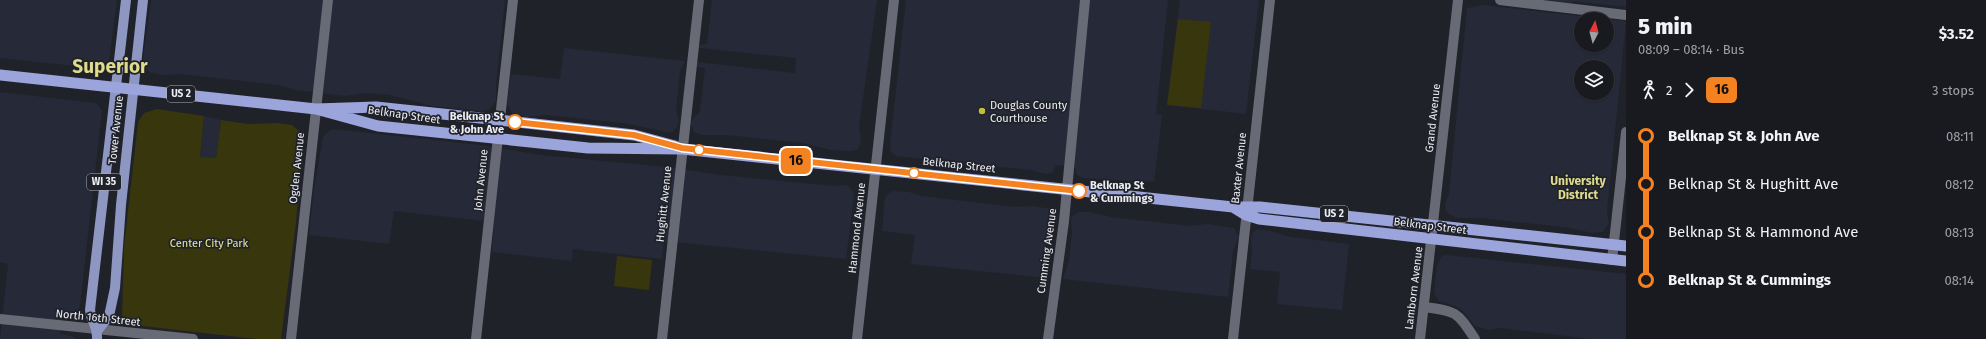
<!DOCTYPE html>
<html lang="en">
<head>
<meta charset="utf-8">
<style>
  :root { --surface:#181a20; --page:#212329; --text:#f1f3f6; --muted:#9fa1a5; --line:#36383e }
  body { margin:0; font-family:"Fira Sans",sans-serif; background:var(--page); color:var(--text); height:100vh; display:flex; flex-direction:column; font-size:15px; white-space:nowrap }
  * { box-sizing:border-box; margin:0 }
  p { font-size:13px; color:var(--muted) }
  .icon { flex:none; width:22px; height:22px; fill:none; stroke:currentColor; stroke-width:2; stroke-linecap:round; stroke-linejoin:round }
  .map { position:relative; flex:1; overflow:hidden }
  .panel { display:flex; flex-direction:column; background:var(--surface); width:360px }
  .panel>* { flex:none }
  .badge { padding:0 8px; border-radius:6px; font-size:14px; line-height:26px }
  .needle { width:26px; rotate:6deg }
  .buttons { position:absolute; left:1574px; top:12px; display:grid; gap:8px }
  .buttons a { display:grid; place-items:center; width:40px; height:40px; border-radius:50%; background:var(--surface); box-shadow:0 1px 3px #0004,0 0 0 1px var(--line); font-size:20px }
  .map>.badge { position:absolute; translate:-50% -50%; box-shadow:0 0 0 2px #fff }
  .legs { display:flex; align-items:center; gap:6px; height:44px; padding:0 12px; font-size:13px }
  .legs p { margin-inline-start:auto }
  .head { display:flex; align-items:center; justify-content:space-between; height:68px; padding:0 12px }
  h1 { font-size:22px; font-weight:800; line-height:30px }
  ul { padding:0 12px; list-style:none }
  li { display:flex; align-items:center; gap:14px; height:48px; font-size:15px }
  li i { display:grid; place-items:center; width:6px; height:100%; margin:0 5px; background:currentColor }
  li i::after { content:''; width:10px; height:10px; margin:-5px; border:3px solid; border-radius:50%; background:var(--surface) }
  li p { margin-inline-start:auto }
  li:first-child i { background:linear-gradient(#0000 50%,currentColor 0) }
  li:last-child i { background:linear-gradient(currentColor 50%,#0000 0) }
  main { display:flex; flex:1; min-height:0 }
  .map>svg:first-child { display:block }
  .built { fill:#262937; fill-rule:evenodd }
  .green { fill:#38360d }
  .lines { fill:none; stroke-linecap:round; stroke-linejoin:round }
  .minor { stroke:#686a75; stroke-width:10 }
  .tertiary { stroke:#686a75; stroke-width:10 }
  .primary { stroke:#8e96c2; stroke-width:10 }
  .trunk { stroke:#9ba5dc; stroke-width:11 }
  .line-1-casing { stroke:#fff; stroke-width:9 }
  .line-1 { stroke:#f58220; stroke-width:6 }
  .poi-dot { fill:#c3bd3e; stroke:#20222a; stroke-width:1.5 }
  .stop-1-dot { fill:#fff; stroke:#f58220; stroke-width:2 }
  .labels { text-anchor:middle; dominant-baseline:central; stroke-width:3.5; stroke-linejoin:round; paint-order:stroke }
  .shield { fill:#20222a; stroke:#afb0b7; stroke-width:1 }
  .shield-label { font-size:10px; font-weight:bold; fill:#ecedf3 }
  .poi-label { font-size:11px; fill:#ecedf3; stroke:#20222a; text-anchor:start }
  .street-label { font-size:11px; fill:#ecedf3; stroke:#20222a }
  .stop-label { font-size:11px; font-weight:bold; fill:#ecedf3; stroke:#20222a; text-anchor:end }
  .park-label { font-size:11px; fill:#e9e691; stroke:#20222a }
  .neighbourhood-label { font-size:12px; font-weight:bold; fill:#dedb8c; stroke:#20222a }
  .town-label { font-size:19px; font-weight:bold; fill:#dedb8c; stroke:#20222a }
</style>
</head>
<body>
<main>
<div class="map">
<svg width="1626" height="339" viewBox="0 0 1626 339">
  <rect width="100%" height="100%" fill="#20222a"/>
  <!-- built -->
  <path class="built" d="M0,0H117L109,61L103,67L94,68L0,58Z
    M151,0H505L496,85V101L490,109L483,111L432,106L390,95L366,93L345,96L296,90L278,85L180,74L164,75L151,73L145,68L143,59Z
    M712,0H877L859,127L861,140L858,149L852,151L831,150L803,143L727,135H702L694,132L691,124L693,118L700,112L705,68L697,67V62L795,73L796,58L699,48V45L707,44Z
    M906,0H1168L1156,114L1162,115L1154,182L1082,178L1076,174L1075,167L1056,165L1052,173L1045,174L1031,170L896,156L891,152L890,145Z
    M1180,0H1259L1246,114L1167,105Z
    M1541,0H1626V7L1572,1L1571,4Z
    M1483,5L1606,19H1581V45H1607V19L1626,21L1607,211L1609,223L1603,232L1592,233L1570,228L1481,218H1456L1446,212L1445,204L1449,194L1467,8ZM1581,67H1607V93H1581Z
    M564,48L685,61L680,71L676,110L679,122L676,128L673,132H668L622,123L547,115L526,117L512,113L507,104L511,74L560,79Z
    M0,92L96,103L102,110L80,306L75,316L71,318H62L60,334L72,336L76,339H0L8,264L0,262Z
    M204,116L221,120L216,158L200,157Z
    M333,129L480,145L541,155L666,167L721,175L834,186L847,185L852,190L854,195L846,259L664,241L662,259L573,249L572,261L492,252L494,222L394,211L389,244L309,235L314,189L323,137L326,133Z
    M894,191L909,192L921,196L1015,207L1032,206L1053,209L1057,214V223L1047,228L1042,273L1048,274V278L911,264L915,235L882,231L885,198L889,193Z
    M1079,212H1090L1110,217L1190,226L1207,224L1234,228L1239,237L1233,251L1228,297L1063,279L1069,260L1072,233L1071,217Z
    M1258,229L1270,231L1291,237L1349,244L1342,310L1277,304L1280,272L1250,269L1252,251L1251,238L1253,232Z
    M1447,255L1626,274V339H1591L1501,328L1488,330L1475,326L1461,309L1455,306L1439,301L1436,297L1434,292L1437,265L1442,256Z"/>
  <!-- green -->
  <path class="green" d="M1178,19L1211,22L1201,108L1167,105Z
    M157,109L204,116L200,157L216,158L221,120L248,124L277,123L292,125L300,132L302,144L296,223L281,339H256L134,325L129,324L122,318L124,247L138,122L144,113Z
    M617,256L652,260L649,290L614,286Z"/>
  <g class="lines">
    <!-- minor -->
    <path class="minor" d="M1500,0L1626,15
      M1612,260L1626,132
      M1424,307C1457,311 1457,312 1475,339
      M0,319L193,339
      M291,339L328,0
      M476,339L513,0
      M662,339L699,0
      M1048,339L1064,221L1085,0
      M1233,339L1270,0
      M1420,339L1458,0"/>
    <!-- tertiary -->
    <path class="tertiary" d="M857,339L894,0"/>
    <!-- primary -->
    <path class="primary" d="M98,330L109,316L115,288L121,205L143,0
      M97,339C98,325 91,323 90,310L126,0"/>
    <!-- trunk -->
    <path class="trunk" d="M0,75L316,109L376,107L499,120L634,135L675,146
      M316,109L378,126L588,148L682,149L1186,202L1233,207H1260L1626,246
      M1233,207L1246,215L1259,219L1626,261"/>
  </g>
  <g class="lines">
    <!-- line-1 casing -->
    <g class="line-1-casing">
      <path id="line-1" d="M515,122L634,135L682,148L1079,191"/>
    </g>
    <!-- line-1 -->
    <use href="#line-1" class="line-1"/>
  </g>
  <!-- markers -->
  <circle class="poi-dot" cx="982" cy="111" r="4"/>
  <g class="stop-1-dot">
    <circle cx="515" cy="122" r="7"/>
    <circle cx="699" cy="150" r="5"/>
    <circle cx="914" cy="173" r="5"/>
    <circle cx="1079" cy="191" r="7"/>
  </g>
  <g class="labels">
    <!-- shield labels -->
    <g class="shield">
      <rect x="167" y="86" width="28" height="16" rx="3"/>
      <rect x="87" y="174" width="34" height="16" rx="3"/>
      <rect x="1320" y="206" width="28" height="16" rx="3"/>
    </g>
    <g class="shield-label">
      <text x="181" y="94">US 2</text>
      <text x="104" y="182">WI 35</text>
      <text x="1334" y="214">US 2</text>
    </g>
    <!-- poi labels -->
    <g class="poi-label">
      <text x="990" y="105">Douglas County<tspan x="990" dy="13">Courthouse</tspan></text>
    </g>
    <!-- street labels -->
    <g class="street-label">
      <text transform="translate(404 115) rotate(8)">Belknap Street</text>
      <text transform="translate(1433 118) rotate(-84)">Grand Avenue</text>
      <text transform="translate(116 130) rotate(-84)">Tower Avenue</text>
      <text transform="translate(959 165) rotate(6)">Belknap Street</text>
      <text transform="translate(297 168) rotate(-84)">Ogden Avenue</text>
      <text transform="translate(1239 168) rotate(-84)">Baxter Avenue</text>
      <text transform="translate(481 180) rotate(-84)">John Avenue</text>
      <text transform="translate(664 204) rotate(-84)">Hughitt Avenue</text>
      <text transform="translate(1430 226) rotate(7)">Belknap Street</text>
      <text transform="translate(857 228) rotate(-84)">Hammond Avenue</text>
      <text transform="translate(1047 251) rotate(-82)">Cumming Avenue</text>
      <text transform="translate(1414 288) rotate(-83)">Lamborn Avenue</text>
      <text transform="translate(98 318) rotate(6)">North 16th Street</text>
    </g>
    <!-- stop labels -->
    <g class="stop-label">
      <text x="504" y="116">Belknap St<tspan x="504" dy="13">&amp; John Ave</tspan></text>
      <text x="1090" y="185" text-anchor="start">Belknap St<tspan x="1090" dy="13">&amp; Cummings</tspan></text>
    </g>
    <!-- park labels -->
    <g class="park-label">
      <text x="209" y="243">Center City Park</text>
    </g>
    <!-- neighbourhood labels -->
    <g class="neighbourhood-label">
      <text x="1578" y="181">University<tspan x="1578" dy="14">District</tspan></text>
    </g>
    <!-- town labels -->
    <g class="town-label">
      <text x="110" y="66">Superior</text>
    </g>
  </g>
</svg>
<div class="buttons">
<a><svg class="needle" viewBox="-14 -14 28 28"><path d="M0-13l5 13h-10z" fill="#e53935"/><path d="M0 13l5-13h-10z" fill="#9fa1a5"/></svg></a>
<a><svg class="icon" aria-label="layers" viewBox="0 0 24 24"><path d="M12 4l9 5-9 5-9-5zM3 14l9 5 9-5"/></svg></a>
</div>
<b class="badge" style="left:796px;top:161px;background:#f58220;color:#111">16</b>
</div>
<section class="panel">
<div class="head"><div><h1>5 min</h1><p>08:09 – 08:14 · Bus</p></div><b>$3.52</b></div>
<div class="legs"><svg class="icon" aria-label="walk" viewBox="0 0 24 24"><circle cx="13" cy="4" r="2"/><path d="M13 8l-2 6 4 7M11 14l-3 7M7 12l3-4h3l4 4"/></svg>2<svg class="icon" aria-label="forward" viewBox="0 0 24 24"><path d="M9 5l7 7-7 7"/></svg><b class="badge" style="background:#f58220;color:#111">16</b><p>3 stops</p></div>
<ul>
<li><i style="color:#f58220"></i><b>Belknap St &amp; John Ave</b><p>08:11</p></li>
<li><i style="color:#f58220"></i><span>Belknap St &amp; Hughitt Ave</span><p>08:12</p></li>
<li><i style="color:#f58220"></i><span>Belknap St &amp; Hammond Ave</span><p>08:13</p></li>
<li><i style="color:#f58220"></i><b>Belknap St &amp; Cummings</b><p>08:14</p></li>
</ul>
</section>
</main>
</body>
</html>
